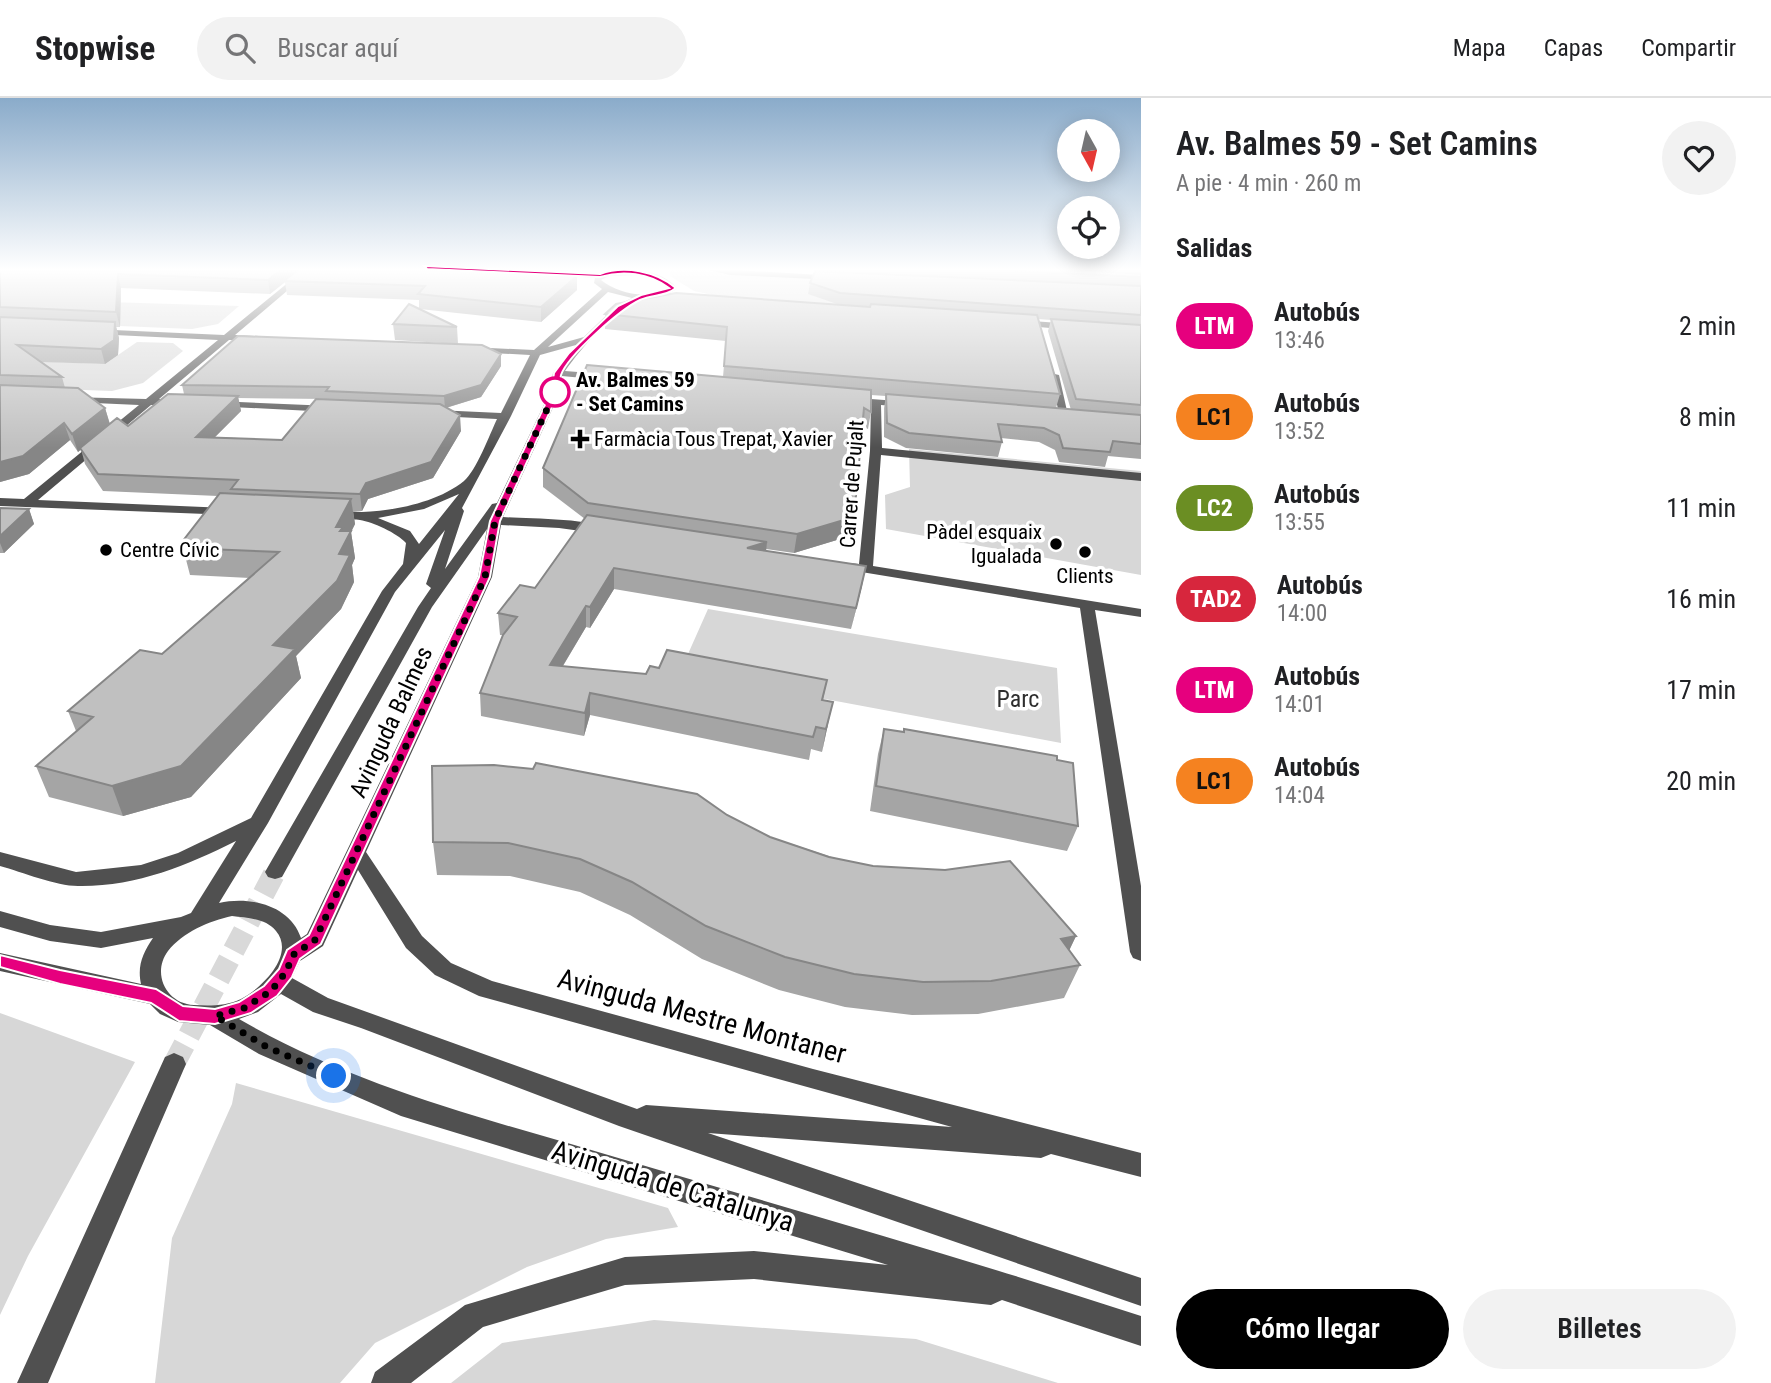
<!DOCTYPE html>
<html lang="es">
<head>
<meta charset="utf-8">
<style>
  :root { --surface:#fff; --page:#f2f2f2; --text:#202124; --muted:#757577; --line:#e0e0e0; --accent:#000 }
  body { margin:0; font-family:"Roboto Condensed",sans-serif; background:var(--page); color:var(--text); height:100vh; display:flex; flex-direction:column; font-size:26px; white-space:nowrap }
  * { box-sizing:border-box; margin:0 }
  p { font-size:23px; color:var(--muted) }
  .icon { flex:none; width:38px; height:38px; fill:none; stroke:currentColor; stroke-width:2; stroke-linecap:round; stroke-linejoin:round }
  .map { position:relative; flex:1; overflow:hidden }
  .panel { display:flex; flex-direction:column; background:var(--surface); width:630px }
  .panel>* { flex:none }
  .badge { padding:0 14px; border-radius:23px; font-size:24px; line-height:46px }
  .needle { width:46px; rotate:172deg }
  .controls { position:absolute; left:1057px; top:21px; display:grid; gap:14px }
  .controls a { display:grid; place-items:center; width:63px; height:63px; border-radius:50%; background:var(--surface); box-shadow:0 4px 18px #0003; font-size:35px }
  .you { position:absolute; width:35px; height:35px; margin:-18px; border:5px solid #fff; border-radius:50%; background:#1a73e8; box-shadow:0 0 0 10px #1a73e833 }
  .map>.badge { position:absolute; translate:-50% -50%; box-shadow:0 0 0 4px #fff }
  h2 { padding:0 35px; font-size:26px; line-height:63px }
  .round { display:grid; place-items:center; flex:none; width:74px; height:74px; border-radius:37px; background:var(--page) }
  .summary { display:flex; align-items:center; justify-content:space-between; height:119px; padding:0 35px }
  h1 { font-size:33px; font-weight:600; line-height:52px }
  .action { display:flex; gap:14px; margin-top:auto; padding:14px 35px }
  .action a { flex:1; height:80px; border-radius:42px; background:var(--accent); color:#fff; font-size:28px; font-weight:600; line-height:80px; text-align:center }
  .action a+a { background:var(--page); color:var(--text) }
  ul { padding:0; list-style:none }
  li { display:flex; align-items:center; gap:21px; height:91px; padding:0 35px }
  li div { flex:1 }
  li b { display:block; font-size:26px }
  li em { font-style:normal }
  li .badge { min-width:77px; font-weight:700; text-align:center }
  header { display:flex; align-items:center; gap:42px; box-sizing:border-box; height:98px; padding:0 35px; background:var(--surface); border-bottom:2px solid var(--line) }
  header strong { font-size:33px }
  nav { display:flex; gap:38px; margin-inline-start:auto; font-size:24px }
  .search { width:490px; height:63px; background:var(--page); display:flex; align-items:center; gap:18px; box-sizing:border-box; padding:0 24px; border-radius:38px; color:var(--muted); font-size:26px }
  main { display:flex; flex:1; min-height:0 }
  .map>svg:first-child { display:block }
  .green { fill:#d7d7d7 }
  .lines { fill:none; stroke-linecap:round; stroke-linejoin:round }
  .minor-tunnel { stroke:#d9d9d9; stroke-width:22; stroke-dasharray:22 10; stroke-linecap:butt }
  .minor { fill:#505050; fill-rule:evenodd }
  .wall { fill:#a5a5a5; fill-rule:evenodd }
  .shaded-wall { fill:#868686 }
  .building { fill:#c0c0c0; stroke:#868686; stroke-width:2 }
  .line { fill:#e6007e; stroke:#fff; stroke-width:2 }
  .walk { stroke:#000; stroke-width:7; stroke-dasharray:0 12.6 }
  .stop-dot { fill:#fff; stroke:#e6007e; stroke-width:3.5 }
  .poi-dot { fill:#000; stroke:#fff; stroke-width:2.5 }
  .labels { text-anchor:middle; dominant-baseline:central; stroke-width:7; stroke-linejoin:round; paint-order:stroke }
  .far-stop-label { font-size:21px; font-weight:bold; fill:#000; stroke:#fff; text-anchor:start }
  .far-poi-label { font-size:21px; fill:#000; stroke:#fff; text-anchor:start }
  .far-street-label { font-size:21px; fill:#000; stroke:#fff }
  .park-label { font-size:24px; fill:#2e2e2e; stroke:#fff }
  .street-label { font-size:24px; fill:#000; stroke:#fff }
  .near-street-label { font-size:28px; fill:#000; stroke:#fff }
</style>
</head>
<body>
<header>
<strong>Stopwise</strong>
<div class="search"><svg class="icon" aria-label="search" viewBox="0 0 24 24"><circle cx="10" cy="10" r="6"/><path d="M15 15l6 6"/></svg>Buscar aquí</div>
<nav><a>Mapa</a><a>Capas</a><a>Compartir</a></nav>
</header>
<main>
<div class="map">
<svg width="1141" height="1285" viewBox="0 0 1141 1285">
  <rect width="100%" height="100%" fill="#fff"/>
  <!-- green -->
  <path class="green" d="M694,170L726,176L812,180L886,210L722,199L694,193L670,178L671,170Z
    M108,204L239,208L218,226L192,231L72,226Z
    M137,244L173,245L183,253L143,285L112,293L0,289L2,262L105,266Z
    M909,351L1141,373V477L886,431L885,397L910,389Z
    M708,511L1057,570L1061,645L680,574Z
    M0,915L135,964L28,1158L0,1217Z
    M236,985L668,1110L678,1129L606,1141L527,1169L375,1245L340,1285H155L172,1140L232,1006Z
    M654,1222L916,1241L1058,1285H451L502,1245Z"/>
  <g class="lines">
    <!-- minor-tunnel -->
    <path class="minor-tunnel" d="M174,966L275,774"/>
    <!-- minor -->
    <path class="minor" d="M306,170H314L235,237L259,238L264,241L262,243L229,242L159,301L181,302L186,305L185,307H151L38,402L227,410L232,411V417L0,408V400L24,401L139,307L72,304L68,303V299L146,301L218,242L94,236L90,233L91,231L224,237Z
      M700,170L837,178L841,180L837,182L730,177Z
      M543,172C558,171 573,176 588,176C619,176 652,163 677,190C665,201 650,198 636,204C609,218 583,248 565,273L604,276L609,279L604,282L562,278L560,294L503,419C525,421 595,420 610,432L603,436L559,430L501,427L492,479L366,754L422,838L451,865L492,883L813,971L1141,1055V1079L1051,1056L1041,1060L708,1035L1141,1180V1208L619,1028L361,930L313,914L281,896L258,914L239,921C356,989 487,1021 615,1059C791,1111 967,1161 1141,1218V1248L1002,1202L991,1207L754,1181L625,1187L483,1229L411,1285H371L375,1274L465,1207L625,1159L754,1153L888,1167L401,1018L259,956L210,927L178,924L160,916L150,906L0,873V855L141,886C137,867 143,855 153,840L101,850L50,843L0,829V813L50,827L101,834L181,819L191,815L236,743C186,768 135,789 78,788C56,788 22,774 0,768V754L76,774L141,767L178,755L251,720L382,493L403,466L406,445C397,435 373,424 360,422C348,420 335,425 326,418C334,411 351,414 362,414C395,413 438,404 464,383C476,373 490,336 497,321L436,318L431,315L436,312L501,315L530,257L472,254L469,253V249L534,252L602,191L594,185L595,180L546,176ZM639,177L655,181L668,190C648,202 619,196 601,182L609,178ZM608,194L632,200L617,207L584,239L548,249ZM576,247L553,275L550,294L497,405L492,406L445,471L464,413L462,410L511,318L540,257ZM459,396L419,446L410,433L378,420L424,411ZM487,431L478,479L307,836L301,840C290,807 250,798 219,805L268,725L395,494L445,432L426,486L431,490L418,509L265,774L268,779L275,781L282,779L432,509ZM358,772L406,850L435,877L479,898L952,1029L646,1007L637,1011L328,900L292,880L300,863L323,848ZM232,818C247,820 266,820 276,833C296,857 261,891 241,901C226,908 210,908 194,907C167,906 151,876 168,853C183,834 209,823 232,818Z
      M1018,222L1073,226L1077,229L1073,232L1015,227V223Z
      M1050,275L1059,277L1069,322L1060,320Z
      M844,299L911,304L912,306L907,309L881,307L882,350L1141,375V383L881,357L873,468L1141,511V519L1095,512L1141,788V863L1133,860L1130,854L1080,510L837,470V464L859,466L870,353L871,306L844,303Z
      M216,303L331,308L336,311L331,314L212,308V304Z
      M174,955L183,959L186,966L48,1285H17L165,959Z"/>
  </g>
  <!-- wall -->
  <path class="wall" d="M0,170H582L578,173L568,172V178L577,192L541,224L420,211L457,229L458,246L395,242L393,226L419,210V202L287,197L285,184L270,196L121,190L120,229H116L119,240L118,257L105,266L41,264L62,279L65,290L105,310L110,326L128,328L184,296L182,287L501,256V268L481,299L446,310L461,333L433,380L368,401L362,413H353L355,426L351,434L355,460L352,467L354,484L341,511L296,558L301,580L191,699L123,718L49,699L36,668L76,633L68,613L162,556L250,480L190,477L183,450L184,449L182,444L218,398L103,393L85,366L81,351L78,354L70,342L29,376L0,384ZM238,300L327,301V302L282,342L215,339L241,313Z
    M818,170H1141V361L1108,358L1105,369L1059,364L1055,352L1039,344L1001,340L1002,344L998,359L906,350L884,339V310L886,298L871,297V314L868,331L862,328L850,438L794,455L766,451V453L862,488L851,531L614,491L590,530L586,529L563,568L646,576L659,570L827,582L823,602L828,626L822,654L811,651L809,662L590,617L584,638L481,618L480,595L503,537H500L498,515L535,490L585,421L543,389V370L723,279L726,243L605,231V216L837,206L808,196L810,185L818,173ZM1038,221L1051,222L1048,233L1071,312L1056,310L1060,296Z
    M0,410L29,411L34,426L4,455H0Z
    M884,631L1057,662L1078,728L1067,753L870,713L878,656Z
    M727,717L770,739L1076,838L1069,852L1080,867L1064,900L978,916L912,917L845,909L779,892L702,861L630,817L580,794L510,778L437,777L433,744Z"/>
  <!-- shaded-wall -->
  <path class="shaded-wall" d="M283,170H302L284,183L285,184L270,196L268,182Z
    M565,170H568V181L557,177Z
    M118,176L121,190L120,229L116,214Z
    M577,178V192L541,224V209Z
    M115,224L119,240L118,257L105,266L101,251Z
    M501,256V268L481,299L445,310L444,298Z
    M238,298L241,313L200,354L196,339Z
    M105,310L110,327L78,354L72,336Z
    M460,317L461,333L433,380L368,401L362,413L360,396L366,385Z
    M64,325L70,342L29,376L0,384V364Z
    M351,401L355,426L351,434L355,460L352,467L354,484L341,511L296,558L301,580L191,699L123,718L112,688L273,547Z
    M29,411L34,426L4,455L0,445V438Z
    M854,419L850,438L794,455L797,436Z
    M767,444L765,464L747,450Z
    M866,468L862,488L851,531Z
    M614,470V491L590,530V509Z
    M586,508V529L550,589V567Z
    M590,595V617L584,638L585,615Z
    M833,604L828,626L822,654L826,631Z
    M1076,838L1061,870V841Z"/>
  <!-- building -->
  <path class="building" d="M0,170H283L268,182L118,176L116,214L0,209Z
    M300,170H565L557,177L577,178L541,209L418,196L425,188L284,183Z
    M955,170H1062L1141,176V179Z
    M815,173L1141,188V217L840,195L810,185Z
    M676,195L870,209L871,206L1037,217L1060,296L724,268L727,229L605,216L616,206Z
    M409,206L457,229L393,226Z
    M0,219L115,224L114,242L101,251L17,247L62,279L0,277Z
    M1051,221L1141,227V307L1076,301Z
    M238,238L482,247L501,256L481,287L444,298L326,293L329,289L182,287Z
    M587,267L871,292V314L864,310L854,419L797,436L588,405L543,370Z
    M0,287L78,290L105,310L72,336L64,325L23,358L0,364Z
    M168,296L238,298L196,339L282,342L316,301L440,306L460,317L431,364L366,385L360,396L231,391L238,382L98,376L80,350L117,320L128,328Z
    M886,296L1141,317V346L1113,343L1110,354L1063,350L1059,337L1044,330L998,326L1002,344L909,335L887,325Z
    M220,395L351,401L336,429H343L340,433H351L339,456L350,457L337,483L273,547L295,551L181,668L112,688L36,668L93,619L68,613L140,552L162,556L279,454L183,450L188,444H182Z
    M0,410L29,411L0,438Z
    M587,417L767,444L747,450L866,468L856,510L614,470L590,509L586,508L550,567L646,576L650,568L659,570L667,552L827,582L822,602L833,604L826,631L816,629L813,639L590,595L585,615L480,595L503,537L517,519L498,515L520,487L535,490Z
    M884,631L904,634V631L995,647L1057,658V662L1073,665L1078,728L876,688Z
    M536,665L697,696L727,717L770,739L829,759L873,768L945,772L1010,763L1076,838L1061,841L1080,867L991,883L923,884L854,876L785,859L706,828L632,784L580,761L508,745L433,744L432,668L494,667L533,671Z"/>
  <!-- sky -->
  <linearGradient id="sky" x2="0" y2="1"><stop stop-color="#8aabca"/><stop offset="0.49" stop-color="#fff"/><stop offset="1" stop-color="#fff" stop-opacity="0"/></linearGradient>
  <rect width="1141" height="350" fill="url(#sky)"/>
  <!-- line -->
  <path class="line" d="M424,168L600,176C624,167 656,173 676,190C665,199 653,196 640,202C621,211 568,257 561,277C560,282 560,289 559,294L500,423L490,479L321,846L300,861L292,879L277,898L251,915L215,926L179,923L151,905L60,886L0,869V857L60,872L156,891L183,908L215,911L239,904L264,888L279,871L287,852L309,837L479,479L490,423L551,294L554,275L569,255L618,208L641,197L669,190C649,175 623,172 600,179L427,171Z"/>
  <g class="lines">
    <!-- walk -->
    <path class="walk" d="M334,978L267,949L215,918L244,910L271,893L286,874L293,857L315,842L485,479L495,423L555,294"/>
  </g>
  <!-- markers -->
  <circle class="stop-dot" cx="555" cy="294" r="14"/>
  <g class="poi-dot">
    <path d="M576.5 330.5h7v7h7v7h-7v7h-7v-7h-7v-7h7z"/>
    <circle cx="1056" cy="446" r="7"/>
    <circle cx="106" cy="452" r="7"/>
    <circle cx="1085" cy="454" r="7"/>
  </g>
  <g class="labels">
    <!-- far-stop labels -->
    <g class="far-stop-label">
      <text x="576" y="282">Av. Balmes 59<tspan x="576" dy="24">- Set Camins</tspan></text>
    </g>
    <!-- far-poi labels -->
    <g class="far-poi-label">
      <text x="594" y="341">Farmàcia Tous Trepat, Xavier</text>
      <text x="1042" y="434" text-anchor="end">Pàdel esquaix<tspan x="1042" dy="24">Igualada</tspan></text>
      <text x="120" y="452">Centre Cívic</text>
      <text x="1085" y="478" text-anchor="middle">Clients</text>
    </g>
    <!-- far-street labels -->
    <g class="far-street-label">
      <text transform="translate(852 386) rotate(-86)">Carrer de Pujalt</text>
    </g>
    <!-- park labels -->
    <g class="park-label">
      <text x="1018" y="601">Parc</text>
    </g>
    <!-- street labels -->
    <g class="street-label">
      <text transform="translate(391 624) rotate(-65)">Avinguda Balmes</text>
    </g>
    <!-- near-street labels -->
    <g class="near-street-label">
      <text transform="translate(702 918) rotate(15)">Avinguda Mestre Montaner</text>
      <text transform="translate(673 1088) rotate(17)">Avinguda de Catalunya</text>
    </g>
  </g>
</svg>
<div class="controls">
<a><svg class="needle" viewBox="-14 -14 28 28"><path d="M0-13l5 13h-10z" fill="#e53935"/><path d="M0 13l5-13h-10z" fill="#757577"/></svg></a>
<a><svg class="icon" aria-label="locate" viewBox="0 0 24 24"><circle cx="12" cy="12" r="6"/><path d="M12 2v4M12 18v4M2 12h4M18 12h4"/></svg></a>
</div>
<div class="you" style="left:334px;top:978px"></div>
</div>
<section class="panel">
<div class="summary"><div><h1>Av. Balmes 59 - Set Camins</h1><p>A pie · 4 min · 260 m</p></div><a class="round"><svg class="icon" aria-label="heart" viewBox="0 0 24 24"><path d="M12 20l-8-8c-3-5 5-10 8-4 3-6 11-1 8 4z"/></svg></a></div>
<h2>Salidas</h2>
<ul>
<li><span class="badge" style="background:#e6007e;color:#fff">LTM</span><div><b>Autobús</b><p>13:46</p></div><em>2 min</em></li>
<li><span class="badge" style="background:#f58220;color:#111">LC1</span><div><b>Autobús</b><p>13:52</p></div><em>8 min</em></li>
<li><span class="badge" style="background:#6b8e23;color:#fff">LC2</span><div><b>Autobús</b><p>13:55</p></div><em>11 min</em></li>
<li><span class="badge" style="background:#d7263d;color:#fff">TAD2</span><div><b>Autobús</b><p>14:00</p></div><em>16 min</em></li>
<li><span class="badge" style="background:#e6007e;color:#fff">LTM</span><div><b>Autobús</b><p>14:01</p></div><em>17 min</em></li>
<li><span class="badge" style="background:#f58220;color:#111">LC1</span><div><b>Autobús</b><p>14:04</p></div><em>20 min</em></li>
</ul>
<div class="action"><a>Cómo llegar</a><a>Billetes</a></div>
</section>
</main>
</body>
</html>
